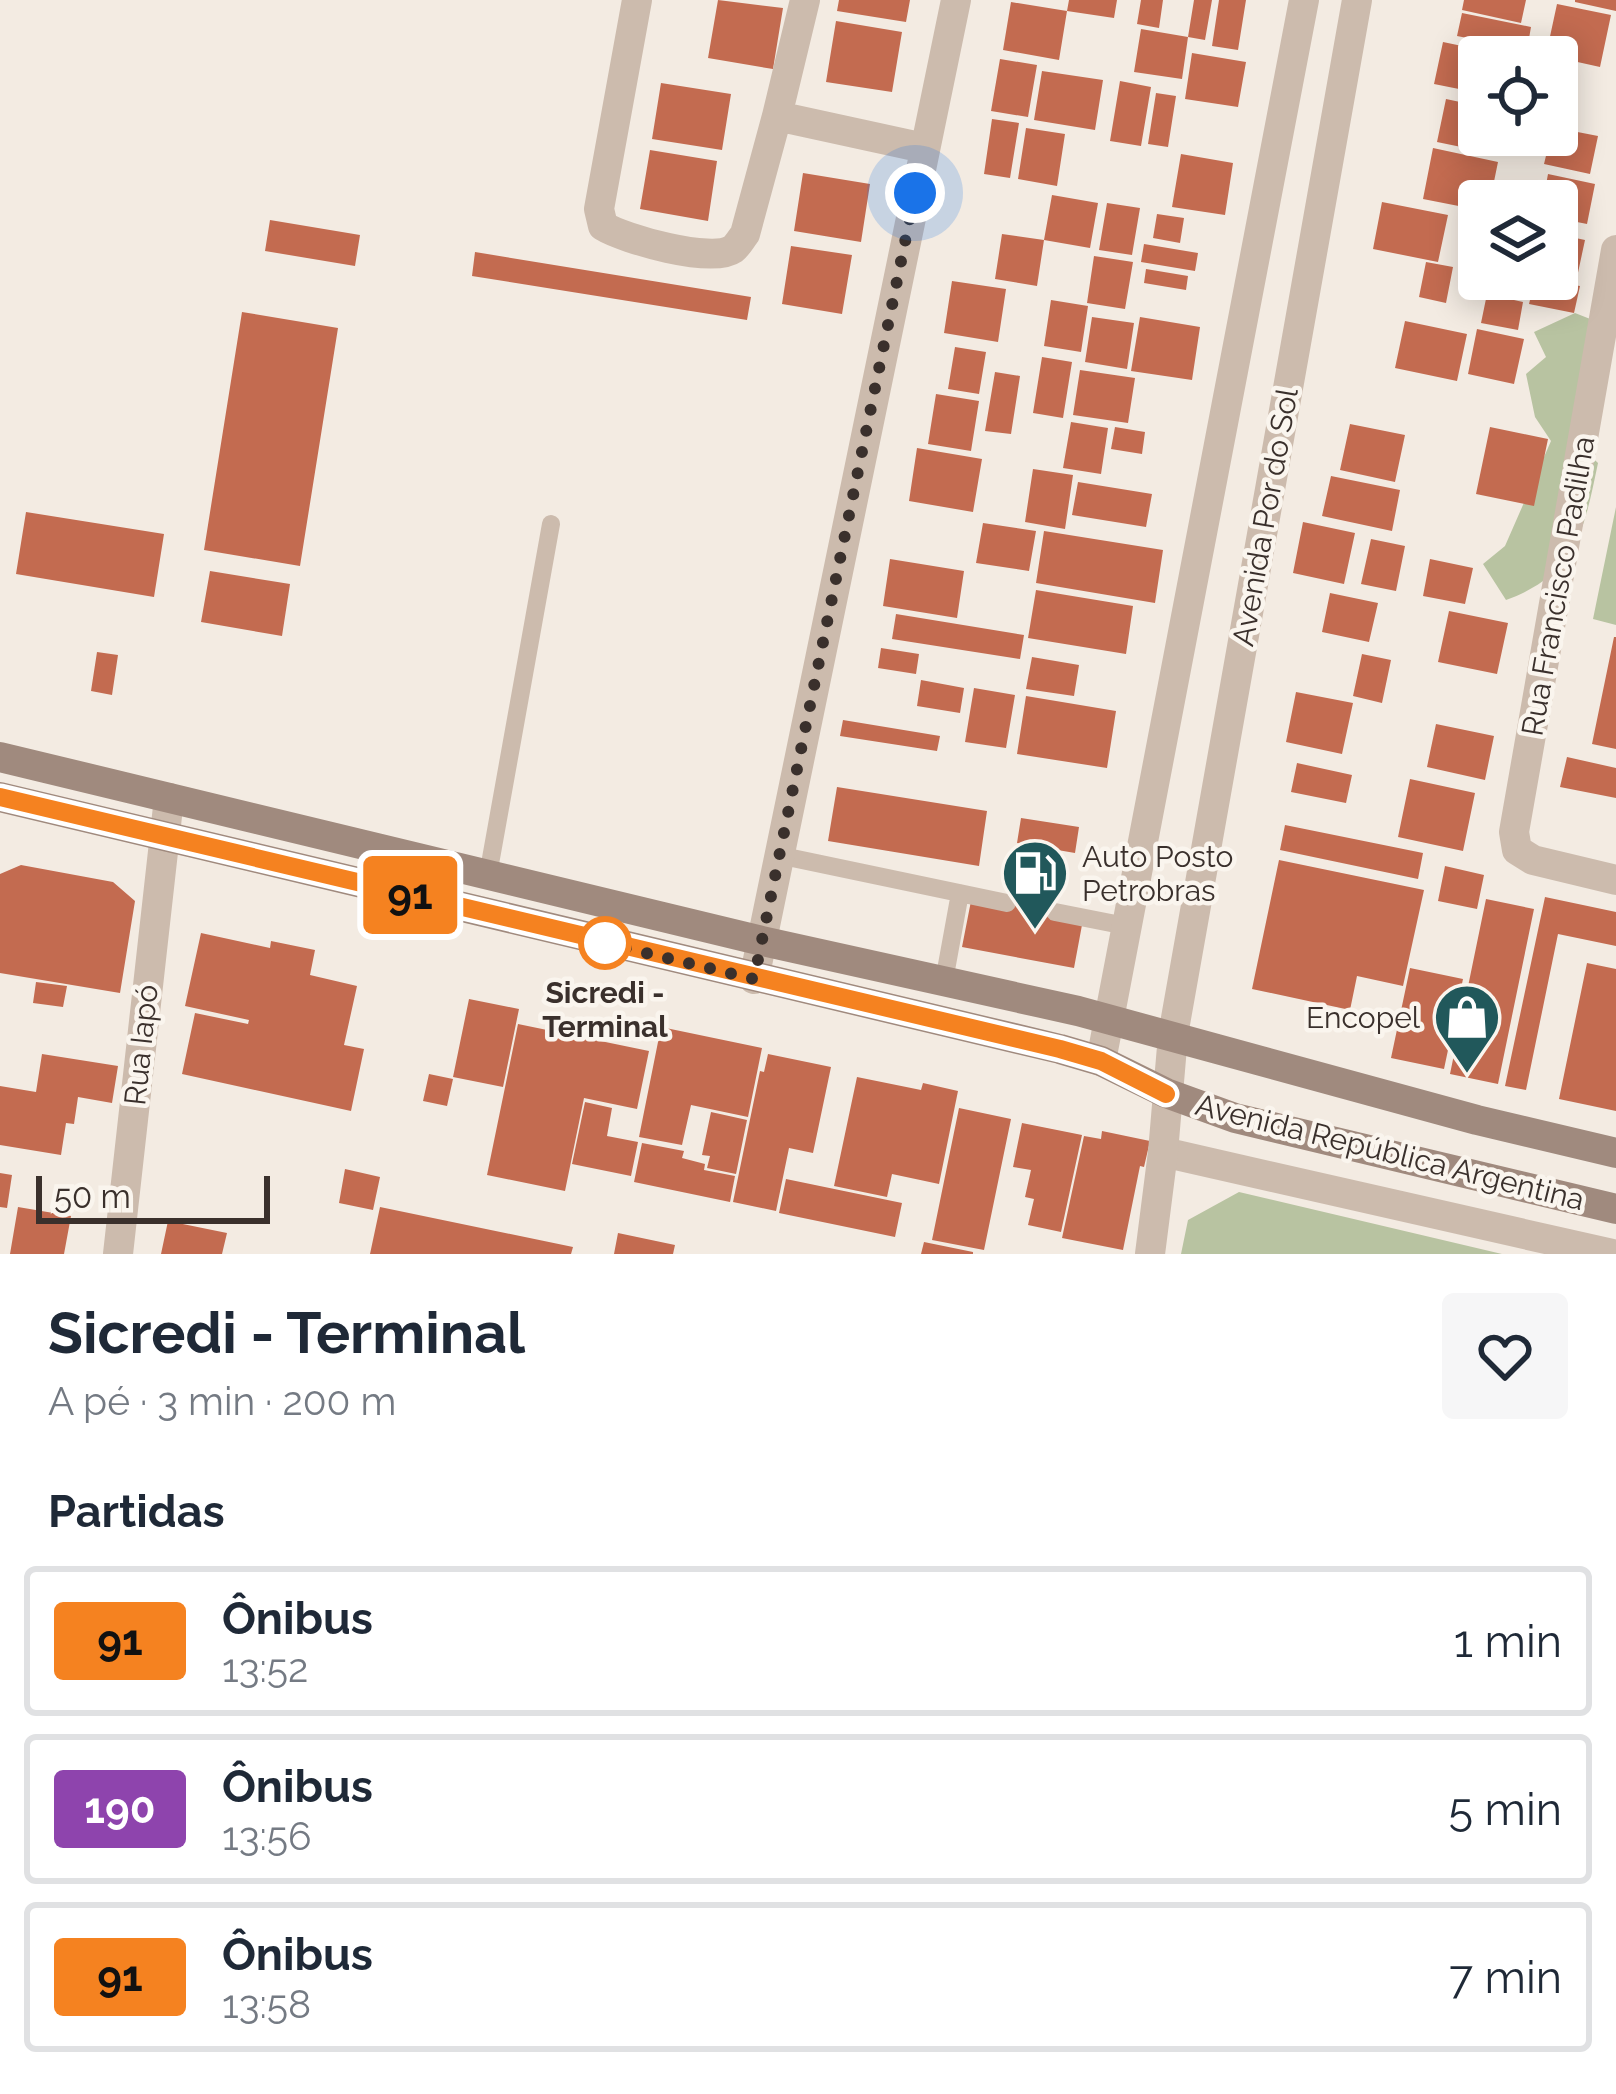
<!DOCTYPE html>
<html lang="pt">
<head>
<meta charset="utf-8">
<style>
  :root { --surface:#fff; --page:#f6f6f7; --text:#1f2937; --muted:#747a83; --line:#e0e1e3 }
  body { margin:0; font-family:Raleway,sans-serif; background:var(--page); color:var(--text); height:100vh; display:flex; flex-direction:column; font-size:45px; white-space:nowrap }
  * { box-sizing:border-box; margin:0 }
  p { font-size:39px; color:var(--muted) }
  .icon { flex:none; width:66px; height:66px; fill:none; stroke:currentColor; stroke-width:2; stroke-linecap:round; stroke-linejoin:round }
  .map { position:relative; height:1254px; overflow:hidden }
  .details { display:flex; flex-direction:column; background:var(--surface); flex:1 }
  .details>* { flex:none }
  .badge { padding:0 24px; border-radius:9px; font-size:42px; line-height:78px }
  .controls { position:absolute; left:1458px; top:36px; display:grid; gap:24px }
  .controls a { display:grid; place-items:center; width:120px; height:120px; border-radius:12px; background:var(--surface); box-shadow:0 6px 30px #0003; font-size:60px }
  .scale { position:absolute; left:36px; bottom:30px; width:234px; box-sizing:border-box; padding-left:12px; border:6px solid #3a302c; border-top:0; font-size:33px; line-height:42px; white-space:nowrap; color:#3a302c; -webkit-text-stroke:9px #faf5ee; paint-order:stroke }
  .you { position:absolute; width:60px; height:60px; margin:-30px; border:9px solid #fff; border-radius:50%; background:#1a73e8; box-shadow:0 0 0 18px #1a73e833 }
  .map>.badge { position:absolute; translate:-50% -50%; box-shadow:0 0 0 6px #fff }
  h2 { padding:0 48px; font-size:45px; line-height:108px }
  .round { display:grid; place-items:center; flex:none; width:126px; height:126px; border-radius:12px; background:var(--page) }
  .summary { display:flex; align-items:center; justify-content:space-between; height:204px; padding:0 48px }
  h1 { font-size:57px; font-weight:700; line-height:90px }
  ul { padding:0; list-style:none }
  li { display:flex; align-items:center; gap:36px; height:150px; margin:0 24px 18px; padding:0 24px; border:6px solid var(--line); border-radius:12px }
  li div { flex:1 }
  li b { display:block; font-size:45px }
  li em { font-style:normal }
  li .badge { min-width:132px; font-weight:700; text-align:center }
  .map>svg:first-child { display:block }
  .green { fill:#b8c3a1 }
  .building { fill:#c36b50 }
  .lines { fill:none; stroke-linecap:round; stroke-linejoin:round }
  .service { stroke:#ccbbad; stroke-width:18 }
  .minor { stroke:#ccbbad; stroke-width:30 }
  .tertiary { stroke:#ccbbad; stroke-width:30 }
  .secondary { stroke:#a08a7e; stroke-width:30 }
  .line-casing { stroke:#fff; stroke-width:27 }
  .line { stroke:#f58220; stroke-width:18 }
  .walk { stroke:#3a302c; stroke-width:12; stroke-dasharray:0 21.6 }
  .stop-dot { fill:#fff; stroke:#f58220; stroke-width:6 }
  .labels { text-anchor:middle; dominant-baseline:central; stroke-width:9; stroke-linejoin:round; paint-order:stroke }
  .street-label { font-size:30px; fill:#3a302c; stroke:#faf5ee }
  .poi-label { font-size:30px; fill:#3a302c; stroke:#faf5ee; text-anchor:start }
  .stop-label { font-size:30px; font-weight:bold; fill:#3a302c; stroke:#faf5ee }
</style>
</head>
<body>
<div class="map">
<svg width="1616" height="1254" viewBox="0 0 1616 1254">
  <rect width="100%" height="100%" fill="#f3ebe2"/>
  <!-- green -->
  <path class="green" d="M1575,313L1608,326L1581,447L1598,463C1584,530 1577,574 1506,600L1483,564L1505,546L1551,441L1535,417L1526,374L1546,357L1534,332Z
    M1616,507V625L1593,619Z
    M1239,1192L1502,1254H1181L1188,1220Z"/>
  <!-- building -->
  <path class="building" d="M718,0L783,8L773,69L708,58Z
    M839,0H910L906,22L837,11Z
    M1069,0H1117L1114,18L1067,11Z
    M1141,0H1163L1159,28L1137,24Z
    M1194,0H1212L1205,40L1188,37L1182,79L1134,72L1141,29L1188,37Z
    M1219,0H1246L1238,50L1212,46Z
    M1464,0H1526L1521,23L1462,10Z
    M1575,0H1616V11L1575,2Z
    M1011,2L1067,11L1059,60L1003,50Z
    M1557,4L1611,15L1600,67L1546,55Z
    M1462,13L1531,27L1527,50L1457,36Z
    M836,21L902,32L892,92L826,82Z
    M1443,42L1505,55V57H1479V93L1434,84Z
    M1192,53L1246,62L1238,107L1185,99Z
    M1000,59L1037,65L1028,117L991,111Z
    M1557,65L1574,69L1565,111L1557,109Z
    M1042,71L1103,80L1095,130L1034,120Z
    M1120,81L1151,87L1141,146L1110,141Z
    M661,83L731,94L722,150L652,139Z
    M1156,93L1176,96L1168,147L1148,144Z
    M1446,99L1479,106V135H1504L1500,155L1437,142Z
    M992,119L1019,123L1010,178L984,174Z
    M1026,128L1065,134L1057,186L1018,179Z
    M1557,128L1598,136L1590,174L1544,164L1551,135H1557Z
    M1433,148L1498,162L1490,201H1479V210L1423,199Z
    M650,150L717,161L708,221L640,209Z
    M1181,154L1233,163L1225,215L1172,207Z
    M803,173L870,184L861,242L794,231Z
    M1548,174L1595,184L1587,224L1557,218V201H1543Z
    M1052,195L1098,203L1090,248L1044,240Z
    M1382,202L1448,215L1438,262L1373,249Z
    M1107,203L1140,208L1132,255L1099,250Z
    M1157,214L1184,218L1180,243L1153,238Z
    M270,220L360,235L355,266L265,251Z
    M1002,234L1044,240L1037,286L995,279Z
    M1557,234L1585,240L1576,282L1557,278Z
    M1144,244L1198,253L1195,271L1141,262Z
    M791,246L852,255L842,314L782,304Z
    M475,252L751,297L747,320L472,276Z
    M1094,256L1133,262L1125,309L1087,303Z
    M1426,262L1453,267L1446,303L1419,297Z
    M1146,269L1188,276L1186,290L1144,283Z
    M1535,279L1580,286L1574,313L1529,304Z
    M952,281L1006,289L998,342L944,333Z
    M1487,294L1523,302L1518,330L1481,323Z
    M1051,300L1088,306L1081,352L1044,346Z
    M242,312L338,328L300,566L204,550Z
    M1092,317L1134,323L1127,369L1085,362Z
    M1140,317L1200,327L1192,380L1131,371Z
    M1405,321L1467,334L1457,381L1395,368Z
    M1477,329L1524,339L1514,384L1468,374Z
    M955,347L986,352L979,394L948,389Z
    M1042,357L1072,362L1063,418L1033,413Z
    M1080,370L1135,378L1128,423L1073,415Z
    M995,372L1020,376L1011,434L985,431Z
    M936,394L979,401L971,451L928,444Z
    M1071,422L1108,428L1101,474L1063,468Z
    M1350,424L1405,435L1395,482L1340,470Z
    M1115,427L1145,432L1142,454L1111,449Z
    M1490,427L1548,439L1534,506L1476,494Z
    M917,448L982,459L973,512L909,501Z
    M1033,469L1073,475L1065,529L1025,522Z
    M1331,476L1400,490L1392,531L1322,516Z
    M1078,482L1152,494L1146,527L1072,515Z
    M26,512L164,534L154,597L16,574Z
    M1303,522L1355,533L1344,584L1293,573Z
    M983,523L1036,531L1029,571L976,563Z
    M1044,531L1163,550L1155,603L1036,583Z
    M1371,539L1405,546L1396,591L1361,584Z
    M890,559L964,571L957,618L883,606Z
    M1430,559L1473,568L1465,604L1423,596Z
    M210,571L290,584L282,636L201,622Z
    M1036,590L1133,606L1126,654L1028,638Z
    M1330,593L1378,603L1369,642L1322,632Z
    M1449,611L1508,623L1497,674L1438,662Z
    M896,614L1024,635L1020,659L892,639Z
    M1614,637H1616V749L1592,744Z
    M881,648L919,654L916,674L878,668Z
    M97,652L118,655L112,695L91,691Z
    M1362,654L1391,660L1382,703L1353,696Z
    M1032,657L1079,665L1074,696L1026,689Z
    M921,680L964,688L960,713L917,706Z
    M974,688L1015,695L1006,748L965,742Z
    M1296,692L1353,703L1342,754L1286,742Z
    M1026,696L1116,711L1107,768L1017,754Z
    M843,720L940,736L937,751L840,736Z
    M1436,724L1494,736L1485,780L1427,767Z
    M1567,757L1616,768V798L1560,787Z
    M1297,763L1352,775L1346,803L1291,792Z
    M1410,779L1475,793L1463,851L1398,837Z
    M837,787L987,811L979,866L828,841Z
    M1021,818L1079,827L1075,853L1017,843Z
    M1285,825L1423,853L1418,879L1280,850Z
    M1016,851L1064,860L1053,920L1082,925L1074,968L962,947L971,901L1006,908Z
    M1279,860L1424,890L1403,986L1357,976L1350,1010L1252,989Z
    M21,865L113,882L135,901L120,993L0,973V874Z
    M1445,866L1484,875L1477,909L1438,901Z
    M1545,897L1616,912V946L1558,934L1526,1090L1505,1086Z
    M1486,899L1534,909L1498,1084L1450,1074Z
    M201,933L270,948L271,941L315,950L310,975L357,986L344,1045L364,1049L351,1111L182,1074L195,1013L248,1024L249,1020L185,1006Z
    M1587,963L1616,969V1111L1559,1099Z
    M1410,968L1463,979L1444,1069L1391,1058Z
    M36,982L67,986L63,1007L33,1003Z
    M469,999L519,1009L503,1087L453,1077Z
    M518,1024L649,1051L637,1109L584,1098L565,1191L487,1175Z
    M661,1027L762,1048L748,1117L691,1105L682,1145L639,1137Z
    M42,1054L118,1066L112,1103L78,1097L74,1124L66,1123L61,1155L0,1145V1086L36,1092Z
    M768,1054L831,1067L813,1153L789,1148L776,1211L733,1202L760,1071L764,1072Z
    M429,1074L453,1079L447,1106L423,1101Z
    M857,1077L921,1090L923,1083L958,1091L939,1184L892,1174L887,1197L834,1186Z
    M585,1102L612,1108L607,1136L638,1142L631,1176L572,1164Z
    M959,1108L1011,1119L984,1250L932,1240Z
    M711,1112L747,1120L736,1174L707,1168L710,1156L702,1155Z
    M1022,1123L1082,1135L1061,1232L1028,1225L1034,1199L1025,1197L1031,1170L1013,1167Z
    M1102,1131L1150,1141L1144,1167L1140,1166L1123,1250L1062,1238L1084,1136L1101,1139Z
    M642,1143L684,1151L682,1158L705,1164L704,1170L735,1176L730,1202L634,1182Z
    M345,1169L380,1177L373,1210L339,1203Z
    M0,1173L12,1175L7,1208L0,1207Z
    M786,1179L902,1203L895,1237L779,1213Z
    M18,1207L71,1216L64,1254H10Z
    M380,1207L573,1247L571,1254H370Z
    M168,1221L227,1233L222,1254H161Z
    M618,1233L675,1245L673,1254H614Z
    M924,1242L973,1252V1254H921Z"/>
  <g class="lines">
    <!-- service -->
    <path class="service" d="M778,855L1007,903
      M488,875L551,524
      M1055,912L1126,926
      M944,981L960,893"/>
    <!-- minor -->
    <path class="minor" d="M637,0L599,209L603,226C624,239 712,264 733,249C738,245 741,239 745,234L777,116L924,148
      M777,116L805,0
      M1616,250L1514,832L1517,850L1533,860L1616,880
      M754,979L956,0
      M1163,1152L1612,1254
      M118,1254L169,798"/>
    <!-- tertiary -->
    <path class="tertiary" d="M1101,1061L1304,0
      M1150,1254L1163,1152L1173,1035L1357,0"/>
    <!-- secondary -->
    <path class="secondary" d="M0,757L762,941L1078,1011L1477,1120L1616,1153
      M0,797L1060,1049L1101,1061L1166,1093L1235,1118L1616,1209"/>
  </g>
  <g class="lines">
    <!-- line casing -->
    <g class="line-casing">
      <path id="line" d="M0,797L1060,1049L1101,1061L1166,1094"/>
    </g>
    <!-- line -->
    <use href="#line" class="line"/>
    <!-- walk -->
    <path class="walk" d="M605,943L754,979L915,193"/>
  </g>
  <!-- icons -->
  <defs>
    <g id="fuel-pin" transform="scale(3.45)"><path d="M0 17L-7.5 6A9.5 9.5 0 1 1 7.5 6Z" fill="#21585b" stroke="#faf5ee"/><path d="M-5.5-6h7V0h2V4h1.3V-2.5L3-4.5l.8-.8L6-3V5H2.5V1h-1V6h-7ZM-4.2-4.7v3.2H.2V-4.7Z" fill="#fff"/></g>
    <g id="shop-pin" transform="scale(3.45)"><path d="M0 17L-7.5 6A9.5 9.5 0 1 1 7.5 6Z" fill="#21585b" stroke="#faf5ee"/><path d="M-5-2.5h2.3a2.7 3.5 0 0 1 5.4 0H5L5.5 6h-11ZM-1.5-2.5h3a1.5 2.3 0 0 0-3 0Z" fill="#fff"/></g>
  </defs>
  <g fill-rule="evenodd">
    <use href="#fuel-pin" x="1035" y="873"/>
    <use href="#shop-pin" x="1467" y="1017"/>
  </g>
  <!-- markers -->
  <circle class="stop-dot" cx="605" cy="943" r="24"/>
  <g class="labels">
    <!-- street labels -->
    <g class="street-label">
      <text transform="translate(1265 517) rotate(-80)">Avenida Por do Sol</text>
      <text transform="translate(1558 586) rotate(-80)">Rua Francisco Padilha</text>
      <text transform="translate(141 1045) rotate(-84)">Rua Iapó</text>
      <text transform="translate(1390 1152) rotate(14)">Avenida República Argentina</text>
    </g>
    <!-- poi labels -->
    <g class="poi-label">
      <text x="1082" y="856">Auto Posto<tspan x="1082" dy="34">Petrobras</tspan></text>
      <text x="1420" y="1017" text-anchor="end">Encopel</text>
    </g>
    <!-- stop labels -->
    <g class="stop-label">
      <text x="605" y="992">Sicredi -<tspan x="605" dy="34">Terminal</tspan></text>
    </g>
  </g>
</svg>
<div class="controls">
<a><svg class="icon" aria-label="locate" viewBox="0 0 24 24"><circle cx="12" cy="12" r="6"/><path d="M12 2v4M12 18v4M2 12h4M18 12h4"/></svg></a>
<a><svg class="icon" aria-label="layers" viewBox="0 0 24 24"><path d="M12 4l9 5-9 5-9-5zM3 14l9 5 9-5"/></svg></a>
</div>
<div class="scale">50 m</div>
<div class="you" style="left:915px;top:193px"></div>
<b class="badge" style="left:410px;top:895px;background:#f58220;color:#111">91</b>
</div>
<section class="details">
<div class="summary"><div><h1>Sicredi - Terminal</h1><p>A pé · 3 min · 200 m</p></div><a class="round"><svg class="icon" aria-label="heart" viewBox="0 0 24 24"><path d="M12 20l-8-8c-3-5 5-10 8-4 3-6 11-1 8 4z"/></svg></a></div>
<h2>Partidas</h2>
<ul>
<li><span class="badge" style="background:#f58220;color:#111">91</span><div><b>Ônibus</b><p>13:52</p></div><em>1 min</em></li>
<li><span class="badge" style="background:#8e44ad;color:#fff">190</span><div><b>Ônibus</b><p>13:56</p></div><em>5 min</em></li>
<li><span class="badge" style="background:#f58220;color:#111">91</span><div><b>Ônibus</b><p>13:58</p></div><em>7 min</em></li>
</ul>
</section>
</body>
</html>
